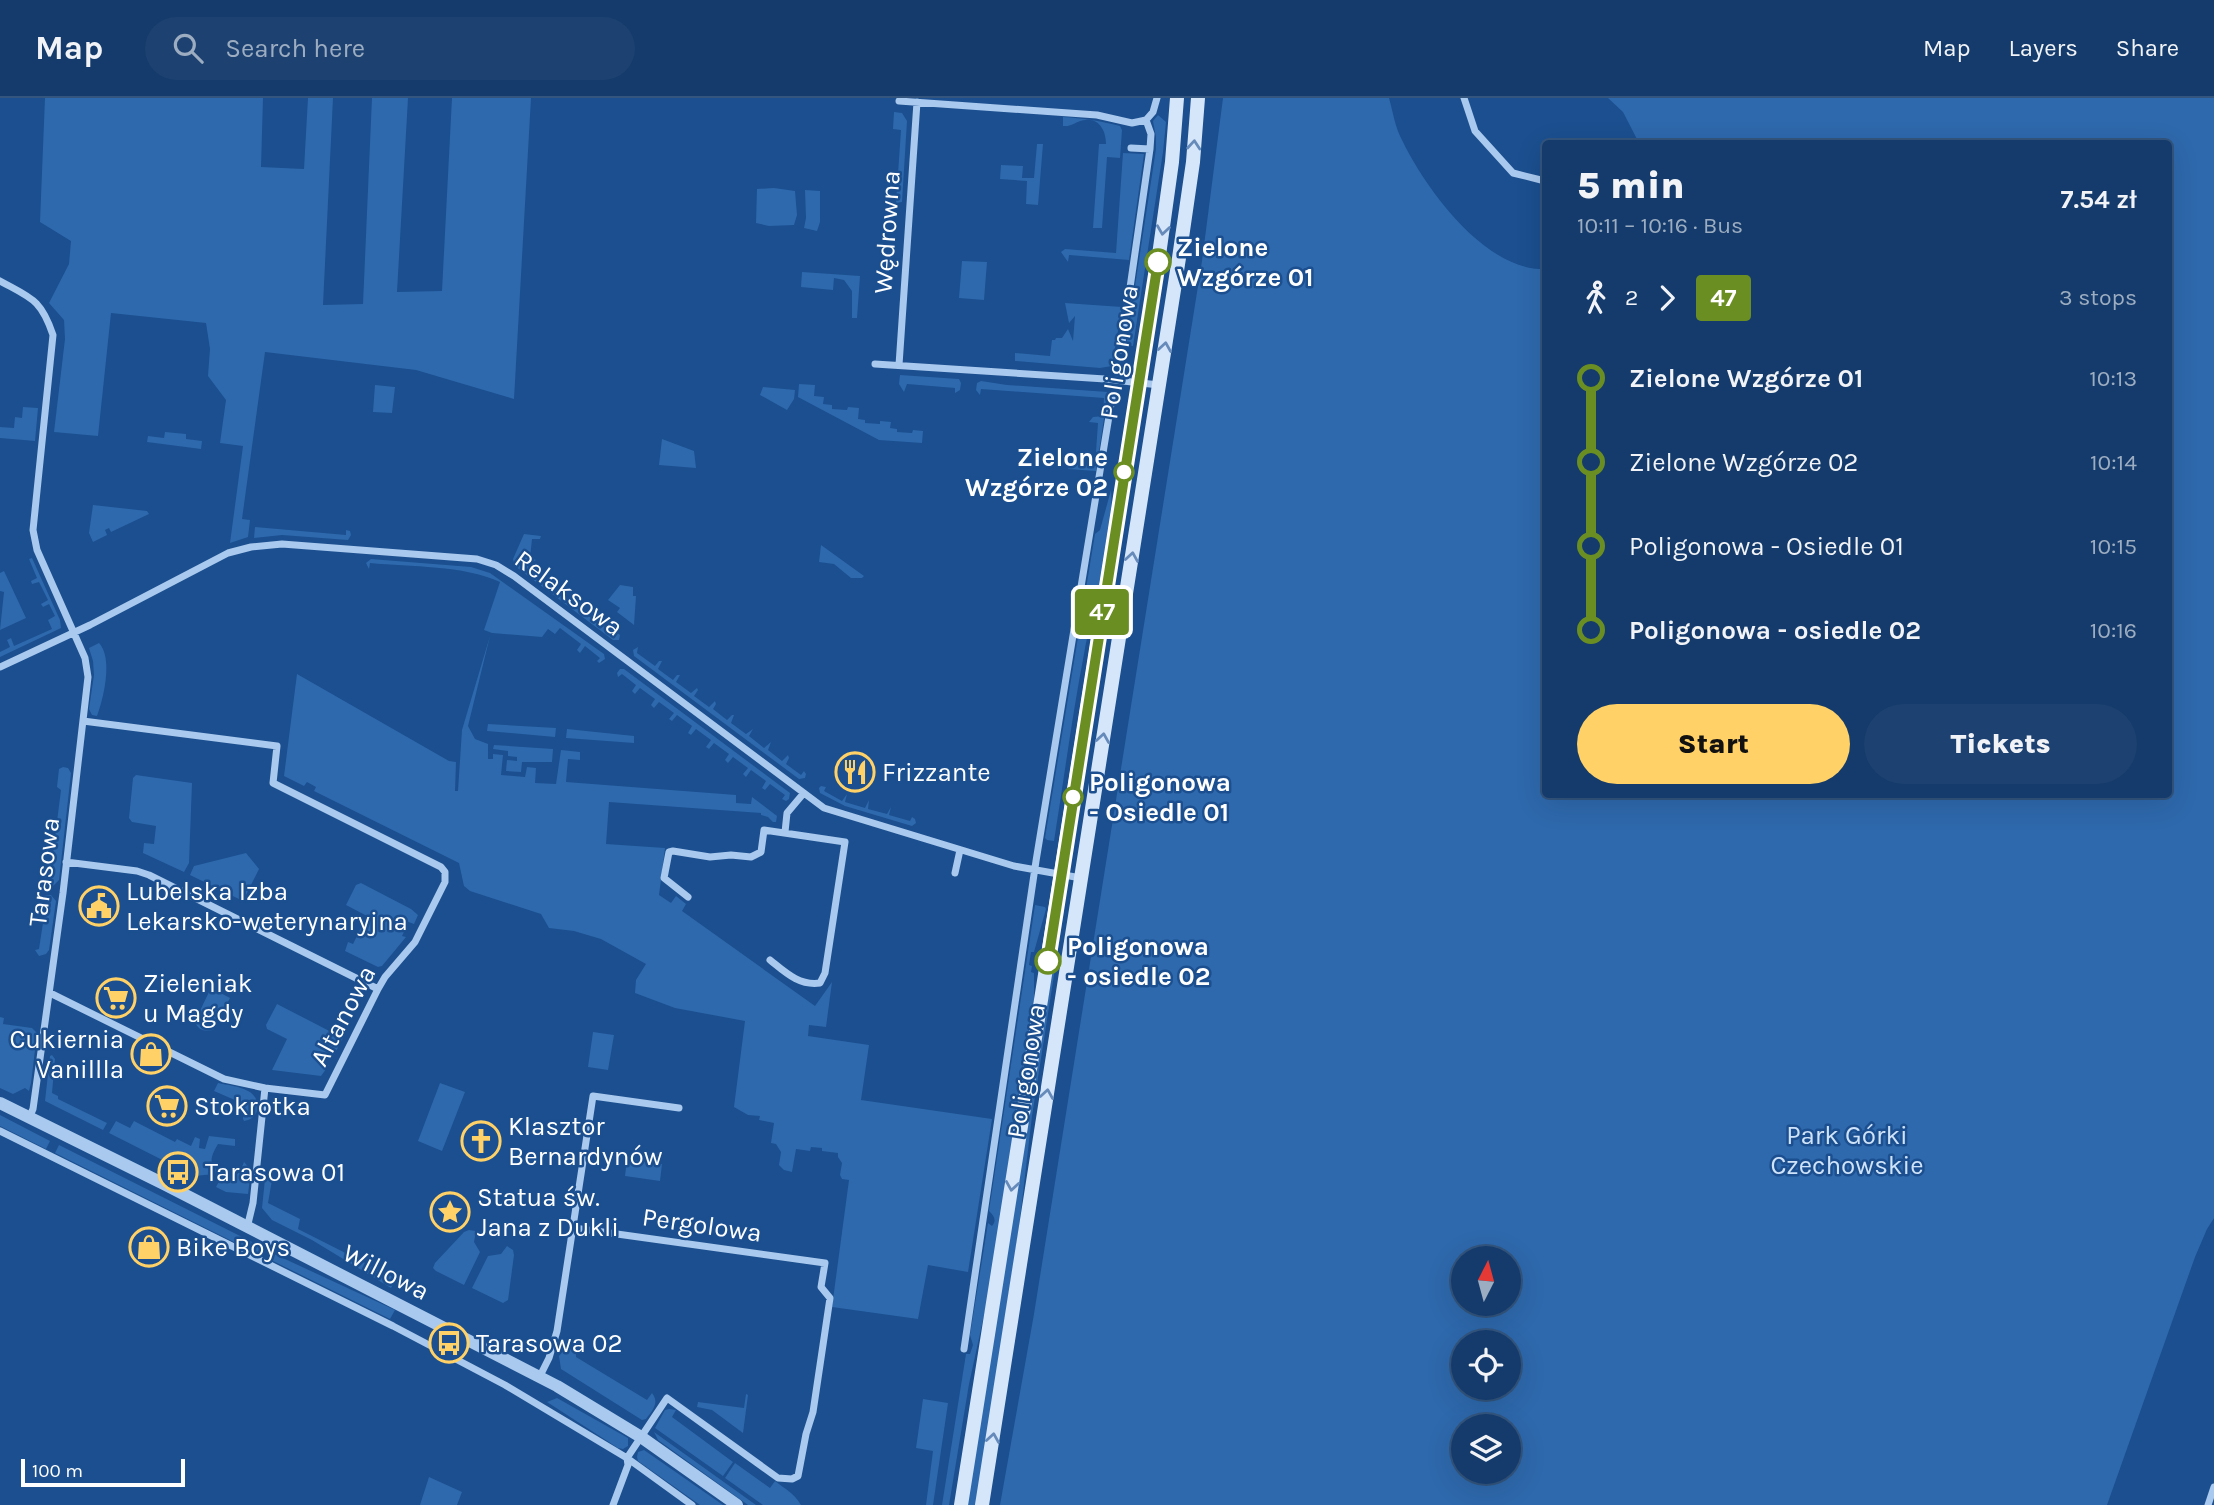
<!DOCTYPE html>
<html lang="en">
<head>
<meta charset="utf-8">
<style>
  :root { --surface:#143b6b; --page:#1d4271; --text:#f1f3f6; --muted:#9dadc1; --line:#33557e; --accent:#ffd166 }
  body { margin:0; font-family:Karla,sans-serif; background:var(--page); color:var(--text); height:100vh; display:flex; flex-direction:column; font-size:26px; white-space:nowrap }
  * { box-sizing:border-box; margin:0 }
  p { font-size:23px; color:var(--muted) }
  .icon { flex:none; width:38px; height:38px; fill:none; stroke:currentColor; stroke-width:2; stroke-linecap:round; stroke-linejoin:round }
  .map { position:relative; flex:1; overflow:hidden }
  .drawer { position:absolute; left:1542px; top:42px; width:630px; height:658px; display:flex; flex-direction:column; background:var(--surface); border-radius:7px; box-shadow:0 7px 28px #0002,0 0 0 2px var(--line) }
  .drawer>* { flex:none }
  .badge { padding:0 14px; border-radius:5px; font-size:24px; line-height:46px }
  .needle { width:46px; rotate:6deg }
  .tools { position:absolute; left:1451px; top:1148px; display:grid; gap:14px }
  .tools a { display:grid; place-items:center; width:70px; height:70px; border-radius:50%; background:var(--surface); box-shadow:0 7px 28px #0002,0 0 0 2px var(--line); font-size:35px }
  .scale { position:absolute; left:21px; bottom:18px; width:164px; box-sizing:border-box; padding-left:7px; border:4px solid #fff; border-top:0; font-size:19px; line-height:24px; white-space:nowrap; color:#fff; -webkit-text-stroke:5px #1b4f8f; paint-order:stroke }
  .map>.badge { position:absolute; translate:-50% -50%; box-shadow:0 0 0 4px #fff }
  .legs { display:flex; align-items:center; gap:10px; height:77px; padding:0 35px; font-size:23px }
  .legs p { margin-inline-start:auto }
  .headline { display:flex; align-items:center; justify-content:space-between; height:119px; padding:0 35px }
  h1 { font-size:38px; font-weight:800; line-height:52px }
  .button { display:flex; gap:14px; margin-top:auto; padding:14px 35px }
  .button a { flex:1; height:80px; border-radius:42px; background:var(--accent); color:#111; font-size:28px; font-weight:800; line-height:80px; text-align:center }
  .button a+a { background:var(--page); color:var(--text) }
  ul { padding:0 35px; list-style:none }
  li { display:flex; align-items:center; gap:24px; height:84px; font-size:26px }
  li i { display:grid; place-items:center; width:10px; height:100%; margin:0 9px; background:currentColor }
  li i::after { content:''; width:18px; height:18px; margin:-9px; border:5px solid; border-radius:50%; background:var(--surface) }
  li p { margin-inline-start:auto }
  li:first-child i { background:linear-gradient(#0000 50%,currentColor 0) }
  li:last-child i { background:linear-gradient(currentColor 50%,#0000 0) }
  header { display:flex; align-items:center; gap:42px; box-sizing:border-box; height:98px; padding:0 35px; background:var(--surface); border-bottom:2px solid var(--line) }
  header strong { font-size:33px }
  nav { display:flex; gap:38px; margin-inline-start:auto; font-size:24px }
  .search { width:490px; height:63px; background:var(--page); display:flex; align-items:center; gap:18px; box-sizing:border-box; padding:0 24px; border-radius:38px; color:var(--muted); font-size:26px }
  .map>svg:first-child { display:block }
  .green { fill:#2e69ad; fill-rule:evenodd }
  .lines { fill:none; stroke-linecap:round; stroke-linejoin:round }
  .minor { stroke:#a9c9ee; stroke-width:7 }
  .tertiary { stroke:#a9c9ee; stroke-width:12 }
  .secondary { stroke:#d6e6fa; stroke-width:14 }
  .oneway { stroke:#668bba }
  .line-1-casing { stroke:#fff; stroke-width:16 }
  .line-1 { stroke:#6b8e23; stroke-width:10 }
  .stop-1-dot { fill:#fff; stroke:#6b8e23; stroke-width:3.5 }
  .labels { text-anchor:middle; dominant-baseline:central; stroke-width:5; stroke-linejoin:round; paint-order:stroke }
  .street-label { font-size:26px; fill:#fff; stroke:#1b4f8f }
  .stop-label { font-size:26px; font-weight:bold; fill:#fff; stroke:#1b4f8f; text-anchor:start }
  .poi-label { font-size:26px; fill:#fff; stroke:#1b4f8f; text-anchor:start }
  .park-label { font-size:26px; fill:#cfe3fa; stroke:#1b4f8f }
</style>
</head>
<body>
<header>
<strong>Map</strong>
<div class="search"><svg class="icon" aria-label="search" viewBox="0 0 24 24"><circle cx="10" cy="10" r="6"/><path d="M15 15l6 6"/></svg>Search here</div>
<nav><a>Map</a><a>Layers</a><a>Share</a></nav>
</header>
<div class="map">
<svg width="2214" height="1407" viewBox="0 0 2214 1407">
  <rect width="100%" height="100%" fill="#1b4f8f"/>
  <!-- green -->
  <path class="green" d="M45,0H263L261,69L304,71L308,0H333L323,207L363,206L372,0H408L397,194L442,193L452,0H531L514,301L416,272L265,254L242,421L250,422L248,439L230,445L243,348L220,345L226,302L208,278L210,251L206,225L111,215L98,338L54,334L65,241L64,222L49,205L69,166L71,143L40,124Z
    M1223,0H1389C1393,14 1395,29 1402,42C1425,90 1485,173 1545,171V696H2168V46L1639,45L1623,14L1608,0H2214V1120L2207,1131L2195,1159L2107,1407H1000L1034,1216L1202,163ZM1463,1160H1508V1206H1463ZM1463,1244H1508V1290H1463ZM1463,1328H1508V1374H1463Z
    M894,14L902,15L907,23L902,104L896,105L901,32L893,31Z
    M1158,17L1166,24L1163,54L1133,248L1126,247L1156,51V39L1153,23Z
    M1063,19C1083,20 1101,23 1120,28L1122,32L1120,60L1107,59L1102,130H1093L1099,46H1106C1106,34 1100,20 1085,22C1076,23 1072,29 1063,28Z
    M1037,46H1043L1038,107L1026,106L1027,83L1000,81L1001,67L1023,68L1022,80H1034Z
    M1123,55L1144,56L1129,162L1069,157L1068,164L1061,154L1065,151L1116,155Z
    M774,90L795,93L797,117L794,127L769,128L756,125L757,91Z
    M805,92L820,93V124L817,133L804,130L806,120Z
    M962,163L987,164L984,202L959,200Z
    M802,174L860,178L857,220H852V193L844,182L834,180L833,192L801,189Z
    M1065,205L1122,209L1112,268L1100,270L1015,263V255L1050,258L1052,242H1055L1056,240H1062L1068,231L1073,243L1075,218L1069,225Z
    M900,277L959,281L961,285L960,292L955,295V290L907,286L904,294L899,286Z
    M981,283L1007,287L1108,294L1096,373L1068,371L1069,366L1095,368L1098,325L1089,324L1093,319L1103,318L1104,300L981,291L980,297L976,292L977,285Z
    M799,286L815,287L814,298L824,299L823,306L832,307V311L847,312L848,309L859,310L858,321L865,322V325L880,326V323L891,324L890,330L897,331V334L912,335L913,332L923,333L922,345L879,342L798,299Z
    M375,287L395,289L392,315L373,314Z
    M763,289L795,292L794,301L787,312L760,297Z
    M23,309L38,310L35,343L0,340V329L14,330L15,319L22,320Z
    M165,334L186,336V341L202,343L201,351L147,344L148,338L164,340Z
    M662,341L694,353L696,370L659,367Z
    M1111,392C1115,442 1093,506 1084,556C1072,618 1064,681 1054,743L1047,742L1045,740L1095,436L1100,432Z
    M93,407L147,413L149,416L111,434L109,430L105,432L107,437L93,444L89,435Z
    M255,429L346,437V432L350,433L351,437L348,442L282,437L254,440Z
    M524,436L541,438L540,441H532L530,460L536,462L530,465L535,476L541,474L538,481L561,498L567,492L563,499L595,523L602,519L608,523L606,526L620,537L619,542H613L515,468L513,461Z
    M821,447L864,478L862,480H851L834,466L819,464Z
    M32,460L60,522L61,530L0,559V554L10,549L7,542L11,540L14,548L52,531L48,522L55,518L49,506L43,509L41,506L48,502L39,484L32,486L31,483L37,480L29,461Z
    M371,461L471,469L490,475L604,556L605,561L599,565L597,563L600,560L585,548L580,555L577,552L581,546L560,530L555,536L548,531L542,539L492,535L484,532L500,484C463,467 411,469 370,465L369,471L366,465Z
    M4,473L26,520L0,532L4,494L0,493V475Z
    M620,487L633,489V498H636L634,527L617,514L620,510L608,502Z
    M490,538L468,628L475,641L488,646V661H493V656L503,657L501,677L525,679L527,669L536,670L535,685L556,686L561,652L580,654V662L568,661L566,684L736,697V705L751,706L752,699L777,718L776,724H773L768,719L761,717V715L609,704L606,746L665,750L659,797L671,805L676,798L686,806L682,813L815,908L832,884L826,929L809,927L808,938L869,947L861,1002L992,1021L968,1174L928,1167L918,1221L832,1209L849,1082L842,1081L840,1077L842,1065L838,1059V1055L822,1053V1050L811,1049L810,1053L796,1051L792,1074L784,1072L779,1067L781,1054L776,1046L771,1045L774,1025L759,1022L760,1018L748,1017L734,1009L745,923L675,910L635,895L636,882L646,866L601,841L574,833L549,830L541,816L470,793L464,788L459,765L314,693L316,689L307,684L304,688L284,678L297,576L449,663L456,664L455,693H458L462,632Z
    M99,545C113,560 104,599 97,618L92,617L89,611L94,577L93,563L89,550Z
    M638,549L637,555L655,568L659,563H662L658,571L673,582L677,577H680L676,584L691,595L697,590L698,592L694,598L709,609L715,603L716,606L713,611L727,622L732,617H734L731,625L746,636L753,631L749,638L764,650L771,644L768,652L782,663L788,657L789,660L786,666L801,677L804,673L806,676L805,680L799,681L634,558L633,552Z
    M620,571H624L786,692L790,695L789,701L786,703L782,701L785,697L770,686L765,692L762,690L766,683L751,672L746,679L743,676L748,670L733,659L728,665L725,662L729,656L714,645L709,651L706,649L711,642L696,631L691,637L688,635L692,628L677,617L672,623L669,621L674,615L659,604L654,610L651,607L655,601L640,590L635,596L632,593L636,587L622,576L618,579L617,575Z
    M488,626L556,630L555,639L487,633Z
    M567,631L634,638V645L566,640Z
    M494,647L553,651L552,664H522L521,674L506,673L507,662L517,663V659L508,658V653L493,651Z
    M63,669L68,670L71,675L59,782L53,788L46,785L43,776L51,771L61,692L57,689L59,671Z
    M136,677L192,685L189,765L184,774L143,755L144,745L154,746L156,728L132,724L129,720L133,680Z
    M821,688L826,689L824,693L842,703L847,696L845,704L865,710L869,702L868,711L887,716L891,709L889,717L910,723L912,719L915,721L916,725L912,728L845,708L820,695L819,690Z
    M246,755L259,771L243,803L190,777L194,768Z
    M361,785L411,811L418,817L414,826L406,823L401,832L404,834L402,838L406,839L382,868L378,869L345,853L348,844L353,846L367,818L346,807L356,787Z
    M45,797H51L56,803L49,852L46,856L39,858L35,852L39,851L46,805L41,801Z
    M1035,807L1045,809L1046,811L1034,854H1031L1029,867L1032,868L1031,874L1034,875V901L989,1194L969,1286L949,1407H942L966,1256H970L973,1247L970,1237L988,1125L992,1128C997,1122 994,1118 989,1113Z
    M1062,813H1064L1032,1018L1019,1129L976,1407H967Z
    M211,890L230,900L213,932C205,934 197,932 195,923Z
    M277,906L343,940L332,961L324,958L325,956L319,953L315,961L329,967L321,978L272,972L287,941L267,931L266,927Z
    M0,919L4,920L3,926L32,930L37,935L31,985L29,993L25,990L13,996L0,990Z
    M593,934L614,937L608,972L588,969Z
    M52,957L55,961L52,995L58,998V1001L107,1025L103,1032L45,1003L50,958Z
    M218,985C227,987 239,988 248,993C262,1000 261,1021 244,1023L243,1021L244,1006L214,993Z
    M440,985L465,994L442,1053L418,1043Z
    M0,1017L50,1043L46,1051L0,1028Z
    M116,1023L130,1030L134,1023L175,1044L177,1041L191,1048L195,1039L200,1041L199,1050L205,1051L209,1038L235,1041V1048L218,1046C213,1055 207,1064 217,1072L215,1076L194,1078L109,1035Z
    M59,1047L264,1150L260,1157L55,1055Z
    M627,1061L662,1066L660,1083L625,1078Z
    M244,1064L251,1072L248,1096L226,1094L216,1089L223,1076L234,1078L240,1074Z
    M265,1081L272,1082L268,1105L300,1121L298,1131L391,1178L395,1183L391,1190L312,1142L272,1122L262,1110Z
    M469,1132L476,1133L474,1144L480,1154L464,1187L436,1173L433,1170L435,1165L464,1134Z
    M507,1148L513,1152L514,1157L508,1202L503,1205L472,1190L488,1158L501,1156Z
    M272,1155L395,1212L390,1221L269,1161Z
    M565,1250L576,1252V1259L647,1302L652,1295C660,1305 652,1313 646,1321L642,1322L561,1271L559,1258Z
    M746,1296L748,1297L743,1335L712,1312L697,1309L698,1304L744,1310Z
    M557,1300L628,1340V1348L623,1351L618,1350L547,1304Z
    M923,1301L948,1305L933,1407H926L933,1353L916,1350Z
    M669,1311L676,1312L672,1319L733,1364L723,1378L655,1330L665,1312Z
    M654,1334L756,1407H748L658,1342Z
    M644,1352L723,1407H700L638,1363L637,1359L638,1354Z
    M735,1365L770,1390L775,1383C786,1392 793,1394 801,1407H763L725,1380Z
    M429,1379L462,1394L457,1407H420Z"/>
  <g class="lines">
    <!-- minor -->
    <path class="minor" d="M1464,0L1475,33L1513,75L1545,83
      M899,3L1097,17L1132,25L1146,22
      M1146,22L1153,14L1157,0
      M1131,50L1150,51
      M0,183C31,200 41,201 53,237L33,432L37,452L85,560L88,579L63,795L33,1011L29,1020
      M1121,252L1150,51L1151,36L1146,22
      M875,266L1105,281L1159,287
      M899,267L917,4
      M0,569L90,527L228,455L251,449L282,446L477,461L496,467L514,478L824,710L1014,768L1081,780
      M785,734L787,715L803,696
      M66,764L137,773L149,777L378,891
      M955,775L960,752
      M688,799L664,780L669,754L673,753L710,759L731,757L751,759L761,754L764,732L845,744L825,875L820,885C799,888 785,874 770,862
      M50,895L224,981L265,990L325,997L378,891L385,879L415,844L445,784V774L441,769L273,685L277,648L83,623
      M0,1033L393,1228L505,1287L627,1360L692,1407
      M247,1130L253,1105L265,990
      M574,1130L825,1165L821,1189L830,1200L813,1314L806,1336L798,1378L792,1381L778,1380L667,1300L627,1360L628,1367L613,1407
      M964,1251L1036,763L1112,300
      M540,1278L549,1260L557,1233L593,998L679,1010
      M2208,1407L2214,1389"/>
    <!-- tertiary -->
    <path class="tertiary" d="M0,1005L164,1086L557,1288L641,1339L737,1407"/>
    <!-- secondary -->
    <path class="secondary" d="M961,1407L1159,157L1172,64L1177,0
      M982,1407L1179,160L1193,64L1198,0"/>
  </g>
  <!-- one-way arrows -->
  <defs><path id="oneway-chevron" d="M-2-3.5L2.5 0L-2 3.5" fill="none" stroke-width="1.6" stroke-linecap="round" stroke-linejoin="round" transform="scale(1.75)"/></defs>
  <g class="oneway">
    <use href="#oneway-chevron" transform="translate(1194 47) rotate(-85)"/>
    <use href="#oneway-chevron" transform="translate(1163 132) rotate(98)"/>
    <use href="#oneway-chevron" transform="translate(1165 249) rotate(-81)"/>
    <use href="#oneway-chevron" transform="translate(1132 459) rotate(-81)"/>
    <use href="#oneway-chevron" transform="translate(1103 640) rotate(-81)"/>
    <use href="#oneway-chevron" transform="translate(1047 996) rotate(-81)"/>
    <use href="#oneway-chevron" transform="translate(1012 1088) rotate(99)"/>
    <use href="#oneway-chevron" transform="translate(993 1340) rotate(-81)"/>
  </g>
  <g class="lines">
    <!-- line-1 casing -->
    <g class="line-1-casing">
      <path id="line-1" d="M1048,863L1158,164"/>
    </g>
    <!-- line-1 -->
    <use href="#line-1" class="line-1"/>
  </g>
  <!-- icons -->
  <defs>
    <g id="restaurant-ring" transform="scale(2.0125)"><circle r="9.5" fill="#1b4f8f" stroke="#ffd166" stroke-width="1.5"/><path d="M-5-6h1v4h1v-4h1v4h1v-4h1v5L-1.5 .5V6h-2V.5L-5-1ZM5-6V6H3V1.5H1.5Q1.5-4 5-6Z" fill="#ffd166"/></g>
    <g id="civic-ring" transform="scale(2.0125)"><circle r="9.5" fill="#1b4f8f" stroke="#ffd166" stroke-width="1.5"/><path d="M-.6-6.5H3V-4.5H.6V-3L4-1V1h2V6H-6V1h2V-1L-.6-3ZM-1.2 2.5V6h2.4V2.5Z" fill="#ffd166"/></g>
    <g id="supermarket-ring" transform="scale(2.0125)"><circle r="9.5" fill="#1b4f8f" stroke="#ffd166" stroke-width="1.5"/><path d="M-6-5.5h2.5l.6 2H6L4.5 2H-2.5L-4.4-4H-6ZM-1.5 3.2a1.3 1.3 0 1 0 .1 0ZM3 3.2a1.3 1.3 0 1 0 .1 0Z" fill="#ffd166"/></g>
    <g id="shop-ring" transform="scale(2.0125)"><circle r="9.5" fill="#1b4f8f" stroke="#ffd166" stroke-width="1.5"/><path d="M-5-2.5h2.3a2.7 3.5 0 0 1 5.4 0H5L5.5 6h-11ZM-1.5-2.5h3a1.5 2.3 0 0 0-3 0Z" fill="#ffd166"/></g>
    <g id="church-ring" transform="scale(2.0125)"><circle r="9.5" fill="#1b4f8f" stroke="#ffd166" stroke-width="1.5"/><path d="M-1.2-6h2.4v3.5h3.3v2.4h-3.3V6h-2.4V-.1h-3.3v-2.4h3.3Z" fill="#ffd166"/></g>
    <g id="bus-ring" transform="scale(2.0125)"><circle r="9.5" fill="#1b4f8f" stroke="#ffd166" stroke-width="1.5"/><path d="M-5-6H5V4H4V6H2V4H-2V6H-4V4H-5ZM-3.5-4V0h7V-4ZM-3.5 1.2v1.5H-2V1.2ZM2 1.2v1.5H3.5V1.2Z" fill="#ffd166"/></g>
    <g id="sight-ring" transform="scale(2.0125)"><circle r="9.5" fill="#1b4f8f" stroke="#ffd166" stroke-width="1.5"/><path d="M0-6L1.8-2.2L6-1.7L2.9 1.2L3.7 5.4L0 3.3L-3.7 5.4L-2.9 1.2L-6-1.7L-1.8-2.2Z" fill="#ffd166"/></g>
  </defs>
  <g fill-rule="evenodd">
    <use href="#restaurant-ring" x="855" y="674"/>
    <use href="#civic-ring" x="99" y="808"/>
    <use href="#supermarket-ring" x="116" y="900"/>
    <use href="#shop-ring" x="151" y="956"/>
    <use href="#supermarket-ring" x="167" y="1008"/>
    <use href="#church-ring" x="481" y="1043"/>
    <use href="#bus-ring" x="178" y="1074"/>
    <use href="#sight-ring" x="450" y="1114"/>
    <use href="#shop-ring" x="149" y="1149"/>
    <use href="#bus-ring" x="449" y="1245"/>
  </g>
  <!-- markers -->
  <g class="stop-1-dot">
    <circle cx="1158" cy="164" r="12"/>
    <circle cx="1124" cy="374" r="9"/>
    <circle cx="1073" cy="699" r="9"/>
    <circle cx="1048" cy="863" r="12"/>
  </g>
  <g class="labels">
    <!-- street labels -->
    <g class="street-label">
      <text transform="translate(887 134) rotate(-86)">Wędrowna</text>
      <text transform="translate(1119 254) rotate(-81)">Poligonowa</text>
      <text transform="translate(569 495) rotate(36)">Relaksowa</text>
      <text transform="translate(44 774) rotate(-83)">Tarasowa</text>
      <text transform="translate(343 918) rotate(-62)">Altanowa</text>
      <text transform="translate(1026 973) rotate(-81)">Poligonowa</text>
      <text transform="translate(702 1127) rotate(8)">Pergolowa</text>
      <text transform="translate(386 1174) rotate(27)">Willowa</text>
    </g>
    <!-- stop labels -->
    <g class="stop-label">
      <text x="1177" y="149">Zielone<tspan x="1177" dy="30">Wzgórze 01</tspan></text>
      <text x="1108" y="359" text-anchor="end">Zielone<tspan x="1108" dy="30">Wzgórze 02</tspan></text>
      <text x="1089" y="684">Poligonowa<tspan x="1089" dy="30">- Osiedle 01</tspan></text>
      <text x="1067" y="848">Poligonowa<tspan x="1067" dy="30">- osiedle 02</tspan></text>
    </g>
    <!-- poi labels -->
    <g class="poi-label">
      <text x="882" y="674">Frizzante</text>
      <text x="126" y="793">Lubelska Izba<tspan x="126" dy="30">Lekarsko-weterynaryjna</tspan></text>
      <text x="143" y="885">Zieleniak<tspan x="143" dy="30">u Magdy</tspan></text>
      <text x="124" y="941" text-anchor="end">Cukiernia<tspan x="124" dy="30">Vanillla</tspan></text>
      <text x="194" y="1008">Stokrotka</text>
      <text x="508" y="1028">Klasztor<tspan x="508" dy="30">Bernardynów</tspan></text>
      <text x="205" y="1074">Tarasowa 01</text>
      <text x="477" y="1099">Statua św.<tspan x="477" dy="30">Jana z Dukli</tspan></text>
      <text x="176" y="1149">Bike Boys</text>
      <text x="476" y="1245">Tarasowa 02</text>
    </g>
    <!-- park labels -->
    <g class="park-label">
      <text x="1847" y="1037">Park Górki<tspan x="1847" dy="30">Czechowskie</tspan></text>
    </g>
  </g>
</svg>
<div class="tools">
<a><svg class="needle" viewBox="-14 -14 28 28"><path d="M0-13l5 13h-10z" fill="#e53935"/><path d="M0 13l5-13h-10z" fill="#9dadc1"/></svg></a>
<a><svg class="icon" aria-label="locate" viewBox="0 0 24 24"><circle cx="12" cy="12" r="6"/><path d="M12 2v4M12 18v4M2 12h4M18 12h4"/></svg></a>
<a><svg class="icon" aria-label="layers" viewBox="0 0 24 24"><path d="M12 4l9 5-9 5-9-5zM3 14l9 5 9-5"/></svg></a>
</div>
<div class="scale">100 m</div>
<b class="badge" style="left:1102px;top:514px;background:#6b8e23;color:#fff">47</b>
<section class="drawer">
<div class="headline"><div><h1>5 min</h1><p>10:11 – 10:16 · Bus</p></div><b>7.54 zł</b></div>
<div class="legs"><svg class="icon" aria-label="walk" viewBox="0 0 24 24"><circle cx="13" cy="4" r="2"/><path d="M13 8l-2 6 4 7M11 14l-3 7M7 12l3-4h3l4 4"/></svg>2<svg class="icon" aria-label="forward" viewBox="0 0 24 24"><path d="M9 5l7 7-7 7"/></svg><b class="badge" style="background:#6b8e23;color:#fff">47</b><p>3 stops</p></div>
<ul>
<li><i style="color:#6b8e23"></i><b>Zielone Wzgórze 01</b><p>10:13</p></li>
<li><i style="color:#6b8e23"></i><span>Zielone Wzgórze 02</span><p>10:14</p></li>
<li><i style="color:#6b8e23"></i><span>Poligonowa - Osiedle 01</span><p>10:15</p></li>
<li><i style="color:#6b8e23"></i><b>Poligonowa - osiedle 02</b><p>10:16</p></li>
</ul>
<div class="button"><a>Start</a><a>Tickets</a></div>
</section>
</div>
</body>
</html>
